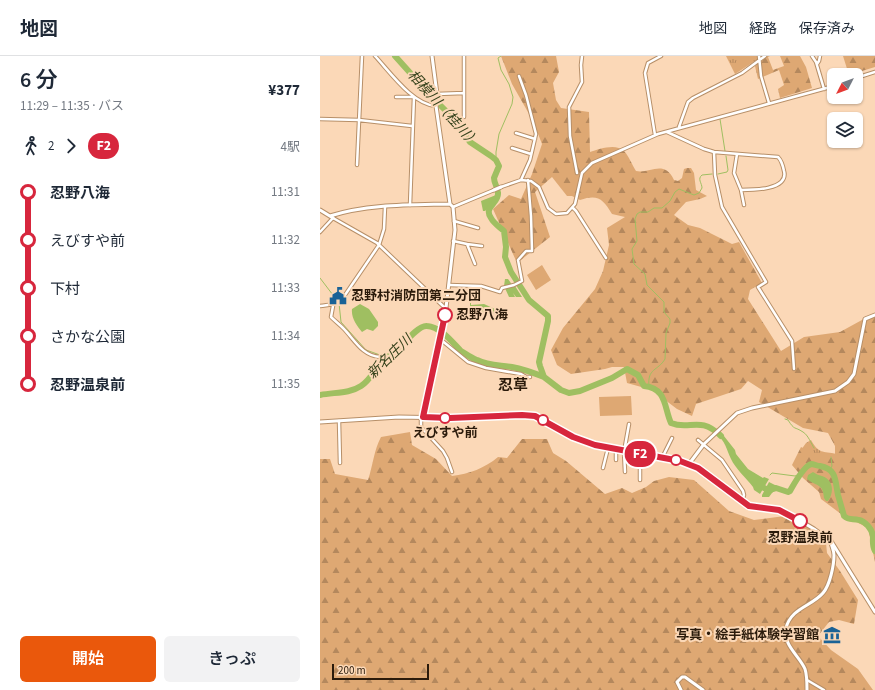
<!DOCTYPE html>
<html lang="ja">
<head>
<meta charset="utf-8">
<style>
  :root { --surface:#fff; --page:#f2f2f3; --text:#1f2937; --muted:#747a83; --line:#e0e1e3; --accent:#ea580c }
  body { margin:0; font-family:"Source Sans 3","Noto Sans JP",sans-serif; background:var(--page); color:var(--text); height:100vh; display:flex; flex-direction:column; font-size:15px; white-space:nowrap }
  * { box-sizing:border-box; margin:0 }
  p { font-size:13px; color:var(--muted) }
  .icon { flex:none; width:22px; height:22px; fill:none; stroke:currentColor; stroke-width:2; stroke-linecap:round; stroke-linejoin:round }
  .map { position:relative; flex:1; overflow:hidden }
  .sheet { display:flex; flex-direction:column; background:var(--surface); width:320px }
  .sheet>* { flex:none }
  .badge { padding:0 8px; border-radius:13px; font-size:14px; line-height:26px }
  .needle { width:26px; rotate:228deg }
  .controls { position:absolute; left:507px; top:12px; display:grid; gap:8px }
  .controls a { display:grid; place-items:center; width:36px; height:36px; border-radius:6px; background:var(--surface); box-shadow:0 1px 3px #0004; font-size:20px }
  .scale { position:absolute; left:12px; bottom:10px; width:97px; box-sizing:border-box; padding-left:4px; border:2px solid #2b1b0b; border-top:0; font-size:11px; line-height:14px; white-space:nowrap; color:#2b1b0b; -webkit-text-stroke:3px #fbd8b7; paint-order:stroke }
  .map>.badge { position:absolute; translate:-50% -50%; box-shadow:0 0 0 2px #fff }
  .legs { display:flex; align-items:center; gap:6px; height:44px; padding:0 20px; font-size:13px }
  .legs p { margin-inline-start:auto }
  .headline { display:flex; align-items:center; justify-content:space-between; height:68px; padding:0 20px }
  h1 { font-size:22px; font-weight:600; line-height:30px }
  .button { display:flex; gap:8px; margin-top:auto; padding:8px 20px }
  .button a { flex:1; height:46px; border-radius:6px; background:var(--accent); color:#fff; font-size:16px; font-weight:600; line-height:46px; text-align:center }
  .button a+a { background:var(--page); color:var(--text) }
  ul { padding:0 20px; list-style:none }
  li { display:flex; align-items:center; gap:14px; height:48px; font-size:15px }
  li i { display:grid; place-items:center; width:6px; height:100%; margin:0 5px; background:currentColor }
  li i::after { content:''; width:10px; height:10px; margin:-5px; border:3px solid; border-radius:50%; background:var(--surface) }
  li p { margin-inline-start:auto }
  li:first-child i { background:linear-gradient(#0000 50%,currentColor 0) }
  li:last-child i { background:linear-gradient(currentColor 50%,#0000 0) }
  header { display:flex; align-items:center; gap:24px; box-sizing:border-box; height:56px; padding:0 20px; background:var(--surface); border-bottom:1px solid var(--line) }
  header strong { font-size:19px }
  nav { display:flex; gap:22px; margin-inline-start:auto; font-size:14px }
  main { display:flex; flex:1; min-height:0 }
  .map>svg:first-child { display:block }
  .grass { fill:url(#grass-tufts) }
  .forest { fill:url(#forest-firs) }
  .pitch { fill:#dea873 }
  .water { fill:#9fbf61 }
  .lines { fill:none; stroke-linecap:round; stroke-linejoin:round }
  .stream { stroke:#9fbf61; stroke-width:1 }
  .river { stroke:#9fbf61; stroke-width:6 }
  .minor-casing { stroke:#b78f68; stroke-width:4.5 }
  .tertiary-casing { stroke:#b78f68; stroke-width:5 }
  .minor { stroke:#fff; stroke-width:2.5 }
  .tertiary { stroke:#fff; stroke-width:3 }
  .line-1-casing { stroke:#fff; stroke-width:9 }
  .line-1 { stroke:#d7263d; stroke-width:6 }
  .stop-1-dot { fill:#fff; stroke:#d7263d; stroke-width:2 }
  .labels { text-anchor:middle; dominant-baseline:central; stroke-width:4; stroke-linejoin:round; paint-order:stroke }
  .poi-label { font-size:13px; font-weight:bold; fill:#2b1b0b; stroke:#fbd8b7; text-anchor:start }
  .stop-label { font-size:13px; font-weight:bold; fill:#2b1b0b; stroke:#fbd8b7 }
  .water-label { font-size:14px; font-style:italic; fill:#35421b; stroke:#fbd8b7 }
  .quarter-label { font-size:15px; font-weight:bold; fill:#2b1b0b; stroke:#fbd8b7 }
</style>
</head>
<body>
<header>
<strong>地図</strong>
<nav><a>地図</a><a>経路</a><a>保存済み</a></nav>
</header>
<main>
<section class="sheet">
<div class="headline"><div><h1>6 分</h1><p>11:29 – 11:35 · バス</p></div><b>¥377</b></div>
<div class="legs"><svg class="icon" aria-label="walk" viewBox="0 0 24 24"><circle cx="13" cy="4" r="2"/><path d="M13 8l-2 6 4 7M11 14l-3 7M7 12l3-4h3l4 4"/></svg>2<svg class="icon" aria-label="forward" viewBox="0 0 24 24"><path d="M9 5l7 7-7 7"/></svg><b class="badge" style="background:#d7263d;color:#fff">F2</b><p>4駅</p></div>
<ul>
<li><i style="color:#d7263d"></i><b>忍野八海</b><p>11:31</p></li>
<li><i style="color:#d7263d"></i><span>えびすや前</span><p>11:32</p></li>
<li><i style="color:#d7263d"></i><span>下村</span><p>11:33</p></li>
<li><i style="color:#d7263d"></i><span>さかな公園</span><p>11:34</p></li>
<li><i style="color:#d7263d"></i><b>忍野温泉前</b><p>11:35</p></li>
</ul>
<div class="button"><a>開始</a><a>きっぷ</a></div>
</section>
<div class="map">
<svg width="555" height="634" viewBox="0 0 555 634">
  <defs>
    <pattern id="grass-tufts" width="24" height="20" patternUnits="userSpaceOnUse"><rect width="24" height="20" fill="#dea873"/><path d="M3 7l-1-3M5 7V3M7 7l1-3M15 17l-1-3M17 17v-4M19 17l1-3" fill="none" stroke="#b4885d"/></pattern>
    <pattern id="forest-firs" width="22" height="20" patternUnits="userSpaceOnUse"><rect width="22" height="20" fill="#dea873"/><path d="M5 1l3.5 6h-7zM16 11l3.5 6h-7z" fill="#b4885d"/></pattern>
  </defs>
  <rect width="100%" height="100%" fill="#fbd8b7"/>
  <!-- grass -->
  <path class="grass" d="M406,0H437L438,3L415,18Z
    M491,384C499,398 502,395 517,398L516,413L481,394L486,387Z"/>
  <!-- forest -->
  <path class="forest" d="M181,0H236L239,16L233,27L236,44L241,52L269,56L270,96C279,93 296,87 304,95C309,100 312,109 316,115C330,118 344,103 354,124L358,125L362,122L364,113L367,112H371L374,117L376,134L387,140L380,143L366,146L354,159L368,169L380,172L412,188L419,186L442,227L430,234L428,243L461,295L484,281L520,276L551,259H555V506L548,472L521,458L501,443L499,436L483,422L472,409L481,391C493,397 502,406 515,401V390L508,377L483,372L439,346L442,334L428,325L421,333L376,348L372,360L357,353L332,334L307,327L304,311H292L285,313L251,318L237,309L231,294L243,272L275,233L283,215L289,189L287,172L305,161L292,158C283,143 278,138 260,144L252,140H247L232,121L215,136L230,181L197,207L173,153L189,139L201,143L212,118L222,88L213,65L192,28Z
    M447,0H450L448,1L453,14L464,10L460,0H480L486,11L492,32L460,42L458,33L464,29L459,14L438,23L435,10Z
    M523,0H555V11L529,19Z
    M90,376L92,389L116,403L132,420C149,418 165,412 178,401L187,402L202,383H227L233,397L246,405L285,438L302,432L312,437L326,431L334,425L349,421L374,424L409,455L434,464L480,458L506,487L507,497L520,515L538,544L534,568L519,564L509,566L498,580L511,594L538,613L553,634H0V403H10L15,418L48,424C53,409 54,394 61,381Z"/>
  <!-- pitch -->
  <path class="pitch" d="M222,209L231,224L216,234L207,219Z
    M311,340L312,359L280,360L279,341Z"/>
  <!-- water -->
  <path class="water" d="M176,139L175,145L165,155H163L161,145Z
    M185,223H188L193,230H195L202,241H196L193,237L195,241H189L184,230Z
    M152,235L157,236L154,239L153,243L150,244L151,247V249L164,248L175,253L177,251L178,253L176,254V257L174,258L168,254L163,259H156L160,258V255L156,252H154L150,250V247L148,243Z
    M40,248L49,253L58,266V270L53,275L47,273L42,276C37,270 31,262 32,253Z
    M400,375L415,394L416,398L428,413L443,422L444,421L449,423L440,438L434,434L433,431C427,423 415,412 411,403C407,395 405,383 396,379Z
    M493,416C496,418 498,419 502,420C514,424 514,437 508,445H506L504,442C503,427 497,431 487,423L488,419Z
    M449,426L459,431L452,437L449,441H442V439Z"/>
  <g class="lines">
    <!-- stream -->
    <path class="stream" d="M400,63L405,95
      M176,104V96L179,78L192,48L193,41L189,28L181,14L178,2L181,0
      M398,118L407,116L408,114L406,100
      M0,222L19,247L21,266L46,294L60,299L74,297
      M329,330C327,312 338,315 345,303L346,277L350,267V263L344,256V246L327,229L325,218L314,208L312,193L317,185L315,163L317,158L320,156H328L334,152H342L350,145L355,136L359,133L374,139L379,137L382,132C382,127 377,123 382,119L392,118
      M465,363L468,364C475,375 474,370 483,376C488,379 491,387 494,392
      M510,414L512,410L511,401
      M450,419L452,417L475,420L480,418"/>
    <!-- river -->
    <path class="river" d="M75,0L110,39L132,61L150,86L171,100L176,104L179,110L174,122C174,127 178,132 178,137C179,147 163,151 171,162C174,168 180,171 184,175L186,191L185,201L191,216L209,244L228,260V265L219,306L220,310L224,321L241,334L249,337L260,335L292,322L307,313L318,319L324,330C347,332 344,352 351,367C370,375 379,359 401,380
      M0,339C14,336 29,338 41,330C50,324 54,315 61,307C66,302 72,299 78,294C84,288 98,269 107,270C121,271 132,286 141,295C146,298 151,302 157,304C168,310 180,309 192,311C203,313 214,317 224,321
      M439,427L444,432L449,434L456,432L468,436L470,435C474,428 483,411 491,408C494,408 497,410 500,410C517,413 515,425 518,439C520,446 522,453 524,460C529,465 533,462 539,464C545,465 552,473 553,480C553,486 552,490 555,495"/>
    <!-- minor casing -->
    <g class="minor-casing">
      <path id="minor" d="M55,0C70,16 93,49 116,50
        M144,0V61
        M439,0L441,20L449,47
        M492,0L496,6L504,33
        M497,8L499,5L500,0
        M199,20L206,39L216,78L210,104L201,124
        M536,22L555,16
        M117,38L144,37
        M76,41H94L90,149
        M0,63L39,64L92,70
        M359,71L368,46L373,42L422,17L445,0
        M347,76L384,93L394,96L458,101C462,105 463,110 464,115C469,134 433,134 421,134
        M196,77L215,83
        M335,79L325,17L328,7L341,0
        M192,92L211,98
        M394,96L395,119L402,151L446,226L438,231L472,285L474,313
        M417,98L414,117L421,134L424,149
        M37,109L42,0
        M257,117L250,80L249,51L262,26L261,9L262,0
        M181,131L201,124L211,125L219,131L228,152L236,158L247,157L255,148L262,117L272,107L338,78L514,30
        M133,151L174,134
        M253,152L256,155L286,202
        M134,165L158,172
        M0,176L13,162L57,187L123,250L126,252
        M133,185L147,188L155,208
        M147,188L162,190
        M129,229L161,230L180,236L182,232L194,229L202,225L198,204L206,195H212L211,160L208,124
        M0,250C14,248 14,250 25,239L59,189L64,173L65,151
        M13,250L11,261C15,265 19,268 23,272C34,283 42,300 60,301
        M120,283L148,306L166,312L201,318L206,321H210
        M101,361V371L123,395L127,402L132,416
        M19,365L20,407
        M378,384L402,404L423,435L424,439L422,445
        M320,398V424
        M342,402L352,382
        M296,404V394
        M283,412L288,392
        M305,416L304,396L309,368
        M487,624L504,634"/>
    </g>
    <!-- tertiary casing -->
    <g class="tertiary-casing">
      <path id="tertiary" d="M174,134L181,131
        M0,154L13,162
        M10,160C48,148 90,149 130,148
        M103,361L126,252L135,174L133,151L130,148L116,50L117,38L112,0
        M0,366L79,361L130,362L202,359L215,360L253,381L275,389L361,405L369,408L377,412L429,450L459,454L467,457L494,473L511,485L555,556
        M369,408L384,388L417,357L432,352L515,335L528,326L534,318L545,263L555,259
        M361,634L357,626L362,621H365L383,634
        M487,634C487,627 487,619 485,613C479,599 463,590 466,572C471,552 492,550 503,537C510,529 514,509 514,499C514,495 512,491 511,487"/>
    </g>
    <!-- minor -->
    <use href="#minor" class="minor"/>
    <!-- tertiary -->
    <use href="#tertiary" class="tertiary"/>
  </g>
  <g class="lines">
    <!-- line-1 casing -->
    <g class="line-1-casing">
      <path id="line-1" d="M125,259L103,361L130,362L202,359L215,360L253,381L275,389L360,405L378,412L429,450L459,454L480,465"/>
    </g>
    <!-- line-1 -->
    <use href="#line-1" class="line-1"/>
  </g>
  <!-- icons -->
  <defs>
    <g id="civic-bare" transform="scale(1.38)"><path d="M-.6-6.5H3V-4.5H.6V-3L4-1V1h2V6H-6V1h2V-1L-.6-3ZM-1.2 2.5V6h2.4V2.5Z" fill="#1a6296" stroke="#fbd8b7" stroke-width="2.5" paint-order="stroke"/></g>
    <g id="museum-bare" transform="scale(1.38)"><path d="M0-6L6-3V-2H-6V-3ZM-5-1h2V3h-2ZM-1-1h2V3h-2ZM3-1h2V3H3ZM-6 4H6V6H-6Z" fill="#1a6296" stroke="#fbd8b7" stroke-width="2.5" paint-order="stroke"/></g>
  </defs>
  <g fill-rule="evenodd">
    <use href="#civic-bare" x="18" y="240"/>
    <use href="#museum-bare" x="512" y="579"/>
  </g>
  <!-- markers -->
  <g class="stop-1-dot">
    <circle cx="125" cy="259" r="7"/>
    <circle cx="125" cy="362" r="5"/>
    <circle cx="223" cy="364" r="5"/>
    <circle cx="356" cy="404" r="5"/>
    <circle cx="480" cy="465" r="7"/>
  </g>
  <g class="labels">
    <!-- poi labels -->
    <g class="poi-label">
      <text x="31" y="240">忍野村消防団第二分団</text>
      <text x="499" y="579" text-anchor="end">写真・絵手紙体験学習館</text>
    </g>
    <!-- stop labels -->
    <g class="stop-label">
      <text x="136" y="259" text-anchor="start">忍野八海</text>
      <text x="125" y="377">えびすや前</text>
      <text x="480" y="482">忍野温泉前</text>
    </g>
    <!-- water labels -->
    <g class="water-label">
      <text transform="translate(123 53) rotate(48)">相模川（桂川）</text>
      <text transform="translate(70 301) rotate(-44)">新名庄川</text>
    </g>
    <!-- quarter labels -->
    <g class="quarter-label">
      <text x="193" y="329">忍草</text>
    </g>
  </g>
</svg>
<div class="controls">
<a><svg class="needle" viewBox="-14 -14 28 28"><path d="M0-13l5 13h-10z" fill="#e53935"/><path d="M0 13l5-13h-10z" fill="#747a83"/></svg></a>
<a><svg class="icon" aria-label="layers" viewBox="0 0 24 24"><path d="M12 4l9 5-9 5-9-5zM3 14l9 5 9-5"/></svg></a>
</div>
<div class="scale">200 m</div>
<b class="badge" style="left:320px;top:398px;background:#d7263d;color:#fff">F2</b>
</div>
</main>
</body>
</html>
